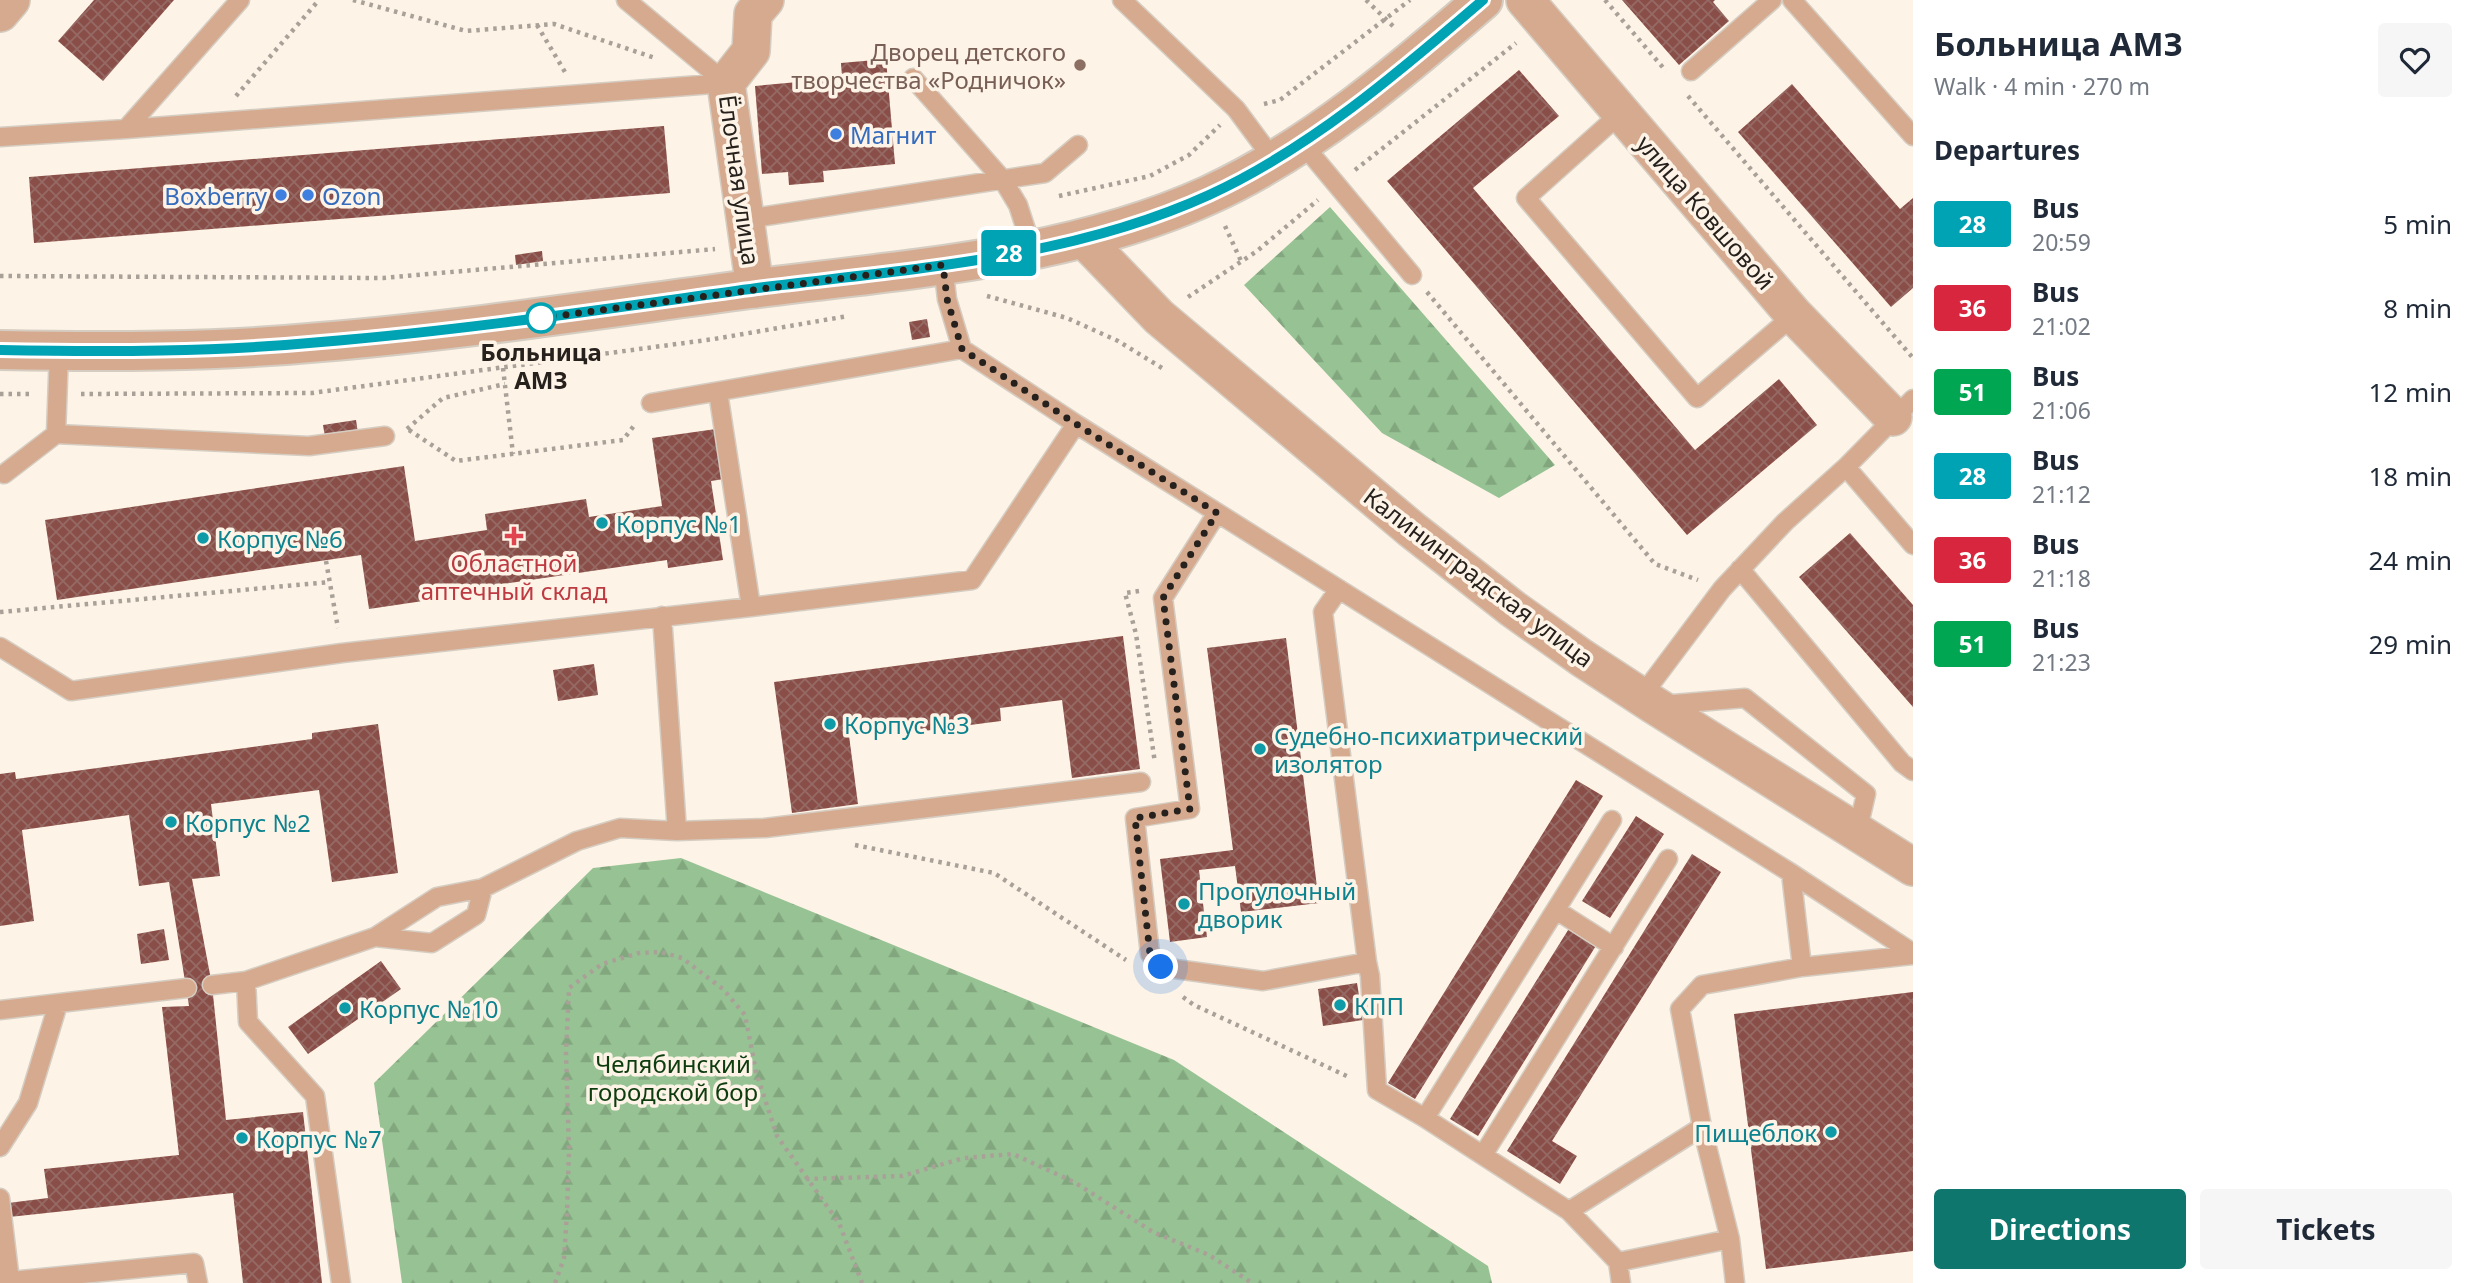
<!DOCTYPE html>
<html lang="en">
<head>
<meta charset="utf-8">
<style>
  :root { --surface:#fff; --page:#f6f6f7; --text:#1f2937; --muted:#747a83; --accent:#0f766e }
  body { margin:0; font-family:"Noto Sans",sans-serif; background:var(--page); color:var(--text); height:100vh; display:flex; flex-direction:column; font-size:26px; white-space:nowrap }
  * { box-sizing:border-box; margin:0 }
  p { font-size:23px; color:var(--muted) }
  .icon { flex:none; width:38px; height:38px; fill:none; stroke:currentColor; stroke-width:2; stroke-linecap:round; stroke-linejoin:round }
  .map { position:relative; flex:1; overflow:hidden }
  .sheet { display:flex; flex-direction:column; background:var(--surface); width:560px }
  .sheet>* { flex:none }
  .badge { padding:0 14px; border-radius:5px; font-size:24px; line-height:46px }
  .you { position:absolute; width:35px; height:35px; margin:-18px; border:5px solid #fff; border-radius:50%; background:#1a73e8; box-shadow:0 0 0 10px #1a73e833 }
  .map>.badge { position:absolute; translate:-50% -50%; box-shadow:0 0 0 4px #fff }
  h2 { padding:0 21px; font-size:26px; line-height:63px }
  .round { display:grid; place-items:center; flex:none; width:74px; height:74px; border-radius:7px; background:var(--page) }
  .headline { display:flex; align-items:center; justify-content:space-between; height:119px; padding:0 21px }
  h1 { font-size:33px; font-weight:700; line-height:52px }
  .button { display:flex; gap:14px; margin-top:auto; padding:14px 21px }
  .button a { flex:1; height:80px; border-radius:7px; background:var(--accent); color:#fff; font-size:28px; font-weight:700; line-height:80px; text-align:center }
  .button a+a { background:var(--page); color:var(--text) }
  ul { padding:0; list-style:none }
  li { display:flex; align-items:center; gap:21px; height:84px; padding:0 21px }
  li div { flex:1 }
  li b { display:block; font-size:26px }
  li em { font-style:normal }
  li .badge { min-width:77px; font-weight:700; text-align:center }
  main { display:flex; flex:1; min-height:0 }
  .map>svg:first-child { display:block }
  .forest { fill:url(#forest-firs) }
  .building { fill:url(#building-cross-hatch) }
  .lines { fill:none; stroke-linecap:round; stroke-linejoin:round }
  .service-casing { stroke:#d6cdc2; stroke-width:21 }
  .minor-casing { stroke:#d6cdc2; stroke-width:40 }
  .tertiary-casing { stroke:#d6cdc2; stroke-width:42 }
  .path { stroke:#a9a198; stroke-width:4.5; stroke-dasharray:3.5 5; stroke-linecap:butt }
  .service { stroke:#d6aa8f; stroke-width:18 }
  .minor { stroke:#d6aa8f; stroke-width:37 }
  .tertiary { stroke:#d6aa8f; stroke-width:38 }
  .line-casing { stroke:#fff; stroke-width:16 }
  .line { stroke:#00a3b4; stroke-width:10 }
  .walk { stroke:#26211c; stroke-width:7; stroke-dasharray:0 12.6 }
  .education-dot { fill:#8d6e63; stroke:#fdf3e7; stroke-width:2.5 }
  .shop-dot { fill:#3f7fe0; stroke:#fdf3e7; stroke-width:2.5 }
  .stop-dot { fill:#fff; stroke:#00a3b4; stroke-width:3.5 }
  .culture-dot { fill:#0f9aa8; stroke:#fdf3e7; stroke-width:2.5 }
  .health-dot { fill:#e0444e; stroke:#fdf3e7; stroke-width:2.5 }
  .labels { text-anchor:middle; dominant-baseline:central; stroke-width:7; stroke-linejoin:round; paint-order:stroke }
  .education-label { font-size:24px; fill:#785e54; stroke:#fdf3e7; text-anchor:end }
  .shop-label { font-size:24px; fill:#366cbe; stroke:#fdf3e7; text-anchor:start }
  .street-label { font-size:24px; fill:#26211c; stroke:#fdf3e7 }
  .stop-label { font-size:24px; font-weight:bold; fill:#26211c; stroke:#fdf3e7 }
  .culture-label { font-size:24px; fill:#0d838f; stroke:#fdf3e7; text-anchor:start }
  .health-label { font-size:24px; fill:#be3a42; stroke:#fdf3e7 }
  .park-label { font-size:24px; fill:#0d3c0e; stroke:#fdf3e7 }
</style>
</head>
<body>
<main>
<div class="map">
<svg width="1913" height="1283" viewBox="0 0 1913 1283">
  <defs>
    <pattern id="forest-firs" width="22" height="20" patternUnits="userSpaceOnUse" patternTransform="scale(1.75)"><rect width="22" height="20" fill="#97c394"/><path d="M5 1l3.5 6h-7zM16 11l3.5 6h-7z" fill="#82a77f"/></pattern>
    <pattern id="building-cross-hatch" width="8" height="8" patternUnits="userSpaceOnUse" patternTransform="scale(1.75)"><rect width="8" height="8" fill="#894e47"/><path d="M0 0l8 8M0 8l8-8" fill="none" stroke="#966a64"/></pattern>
  </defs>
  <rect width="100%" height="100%" fill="#fdf3e7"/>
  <!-- forest -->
  <path class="forest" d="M1330,207L1555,465L1499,498L1382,433L1244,285Z
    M681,858L1174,1060L1488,1266L1492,1283H402L374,1083L593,868Z"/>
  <!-- building -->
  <path class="building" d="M94,0H174L103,81L58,41Z
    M1622,0H1715L1713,2L1729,21L1679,65Z
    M886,59L895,164L823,171L824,182L789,185L788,172L762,174L755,86L842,78L841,63Z
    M1519,70L1559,116L1473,188L1695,450L1779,379L1817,425L1687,535L1387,181Z
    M1792,84L1900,209L1913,198V288L1891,307L1738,132Z
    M664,126L670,193L34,243L29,177Z
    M542,251L543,261L516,265L515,255Z
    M927,319L930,337L912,340L909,322Z
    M356,420L358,433L325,437L323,425Z
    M716,429L724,479L711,481L723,560L668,568L667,560L422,596L423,601L369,609L361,555L57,600L45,520L404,466L415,541L487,530L485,514L586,499L589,517L662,506L652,438Z
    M1850,533L1913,605V707L1799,577Z
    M1123,636L1140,769L1072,778L1062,700L1000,708L1001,721L916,732L914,720L848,728L858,804L792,813L774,682Z
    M1286,638L1319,903L1241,912L1235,866L1199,870L1207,937L1170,942L1160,859L1233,850L1207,648Z
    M594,664L598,695L558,701L553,670Z
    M378,724L398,873L332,882L319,790L211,804L220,876L192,879L212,985L226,1120L303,1112L322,1283H243L233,1193L0,1218V1204L48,1198L44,1169L179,1155L162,1007L189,1006L169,882L139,886L129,815L22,830L34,921L0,926V774L15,772L16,779L312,739V733Z
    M1576,780L1603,796L1415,1099L1388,1083Z
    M1636,816L1664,834L1610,918L1582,901Z
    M1692,854L1721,872L1552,1141L1577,1156L1560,1184L1507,1151Z
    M1570,927L1597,944L1478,1136L1450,1119Z
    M164,929L169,960L141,964L137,934Z
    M381,961L401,989L308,1054L288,1027Z
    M1357,983L1363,1020L1323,1026L1318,989Z
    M1913,992V1251L1766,1269L1734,1014Z"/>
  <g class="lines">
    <!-- service casing -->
    <g class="service-casing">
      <path id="service" d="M626,0L726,83
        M1122,0L1236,109L1273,159
        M1792,0L1913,136
        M1691,71L1772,0
        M913,78L1003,180L1018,205L1032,248
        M1621,113L1526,198L1697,398L1794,315
        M126,129L240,0
        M0,137L126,129L726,83
        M1301,142L1412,275
        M746,219L1045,173L1078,145
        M943,265L947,299L962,349
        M718,392L751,607
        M651,403L962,349L1076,424
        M56,434L59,351
        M1846,467L1913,545
        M4,474L56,434L309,446L385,436
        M1217,513L1163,598L1190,809L1135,818L1150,954L1161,967L1263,981L1367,962L1323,612L1339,589
        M1740,569L1902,763L1913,771
        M662,616L677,831
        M0,647L71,691L342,653L751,607L972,580L1076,424L1791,873L1913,953
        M1641,697L1722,589L1785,522L1846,467L1913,399
        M1662,705L1745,698L1866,794L1857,833
        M1791,873L1802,967
        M1556,910L1614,947
        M375,937L432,943L476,915L483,888
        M1367,962L1370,976L1377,1090L1425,1118L1569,1211L1618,1262L1621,1283
        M246,981L248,1022L315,1096L341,1283
        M212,985L246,981L375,937L437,897L483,888L577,841L620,828L677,831L765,828L1141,782
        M0,1010L187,988
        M1425,1118L1612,820
        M0,1147L28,1103L58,1004
        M1483,1155L1668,859
        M0,1198L10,1281
        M1569,1211L1702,1127
        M1730,1239L1702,1127L1680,1009L1702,985L1802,967L1913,955
        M1618,1262L1730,1239L1735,1283
        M0,1282L194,1263L198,1283"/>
    </g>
    <!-- minor casing -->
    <g class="minor-casing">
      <path id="minor" d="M1525,0L1794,315L1893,417
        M0,13L11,0
        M1083,238L1159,317L1411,529L1513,609L1582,658L1654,705L1913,867
        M755,289L726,83L751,51L753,14L765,0"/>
    </g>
    <!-- tertiary casing -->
    <g class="tertiary-casing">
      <path id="tertiary" d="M0,350C107,352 215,352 321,342C465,330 607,308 750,289C900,270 1069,259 1209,195C1311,148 1399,73 1483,0"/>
    </g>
    <!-- path -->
    <path class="path" d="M353,0L466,31L554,24L655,58
      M1366,0L1395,28
      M1605,0L1666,71
      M537,25L565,72
      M236,96L319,0
      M1688,96L1913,358
      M1264,104L1280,100L1410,0
      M1355,170L1516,43
      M1059,196L1150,176L1189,155L1220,125
      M1225,226L1241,261
      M0,276L383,278L715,249
      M1427,292L1655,564L1698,580
      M987,296L1067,318L1118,341L1162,368
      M1188,297L1257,251L1318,200
      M503,368L513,454
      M0,394H34
      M81,394L312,393L714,339L848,316
      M407,429L443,398L505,384
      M409,430L456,461L623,440L636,423
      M326,561L338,628
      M1139,591L1125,593L1136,634L1155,763
      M0,612L330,582
      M855,845L994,873L1126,960
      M1183,997L1194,1005L1351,1078
      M806,1179L902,1176L964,1158L1013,1154L1074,1182L1153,1232L1209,1255L1252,1283
      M555,1283L564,1258L567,1213L569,1150L566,1053L569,988L602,964L639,953L661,952L682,958L723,989L745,1015L756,1072L777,1136L839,1223L862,1283"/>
    <!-- service -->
    <use href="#service" class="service"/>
    <!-- minor -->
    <use href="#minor" class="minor"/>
    <!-- tertiary -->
    <use href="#tertiary" class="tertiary"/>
  </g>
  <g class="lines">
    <!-- line casing -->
    <g class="line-casing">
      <path id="line" d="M0,350C107,352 215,352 321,342C467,330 612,308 757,288C908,269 1069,259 1209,195C1311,148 1399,72 1483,0"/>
    </g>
    <!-- line -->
    <use href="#line" class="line"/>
    <!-- walk -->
    <path class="walk" d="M541,318L943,265L947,299L962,349L1076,424L1217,513L1163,598L1190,809L1135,818L1150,954L1161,967"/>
  </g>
  <!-- markers -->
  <circle class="education-dot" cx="1080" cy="65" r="7"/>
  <g class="shop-dot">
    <circle cx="836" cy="134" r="7"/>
    <circle cx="281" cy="195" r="7"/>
    <circle cx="308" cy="195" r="7"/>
  </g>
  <circle class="stop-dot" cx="541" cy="318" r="14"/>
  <g class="culture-dot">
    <circle cx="602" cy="523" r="7"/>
    <circle cx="203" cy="538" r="7"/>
    <circle cx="830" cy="724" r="7"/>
    <circle cx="1260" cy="749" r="7"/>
    <circle cx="171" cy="822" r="7"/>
    <circle cx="1184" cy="904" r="7"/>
    <circle cx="1340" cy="1005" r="7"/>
    <circle cx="345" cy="1008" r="7"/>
    <circle cx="1831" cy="1132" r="7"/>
    <circle cx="242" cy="1138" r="7"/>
  </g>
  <path class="health-dot" d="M510.5 525.5h7v7h7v7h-7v7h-7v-7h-7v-7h7z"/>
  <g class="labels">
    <!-- education labels -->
    <g class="education-label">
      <text x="1066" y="51">Дворец детского<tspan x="1066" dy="28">творчества «Родничок»</tspan></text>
    </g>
    <!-- shop labels -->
    <g class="shop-label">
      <text x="850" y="134">Магнит</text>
      <text x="267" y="195" text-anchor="end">Boxberry</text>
      <text x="322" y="195">Ozon</text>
    </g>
    <!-- street labels -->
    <g class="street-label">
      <text transform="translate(740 180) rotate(82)">Ёлочная улица</text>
      <text transform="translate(1706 212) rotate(49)">улица Ковшовой</text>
      <text transform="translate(1479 577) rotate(37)">Калининградская улица</text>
    </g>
    <!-- stop labels -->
    <g class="stop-label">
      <text x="541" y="351">Больница<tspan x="541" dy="28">АМЗ</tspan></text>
    </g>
    <!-- culture labels -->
    <g class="culture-label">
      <text x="616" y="523">Корпус №1</text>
      <text x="217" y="538">Корпус №6</text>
      <text x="844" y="724">Корпус №3</text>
      <text x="1274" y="735">Судебно-психиатрический<tspan x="1274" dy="28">изолятор</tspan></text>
      <text x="185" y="822">Корпус №2</text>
      <text x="1198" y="890">Прогулочный<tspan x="1198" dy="28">дворик</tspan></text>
      <text x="1354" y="1005">КПП</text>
      <text x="359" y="1008">Корпус №10</text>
      <text x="1817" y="1132" text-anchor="end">Пищеблок</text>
      <text x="256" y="1138">Корпус №7</text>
    </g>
    <!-- health labels -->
    <g class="health-label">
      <text x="514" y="562">Областной<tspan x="514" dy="28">аптечный склад</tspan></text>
    </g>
    <!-- park labels -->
    <g class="park-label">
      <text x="673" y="1063">Челябинский<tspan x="673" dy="28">городской бор</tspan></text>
    </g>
  </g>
</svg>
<div class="you" style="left:1161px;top:967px"></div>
<b class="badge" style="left:1009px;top:253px;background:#00a3b4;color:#fff">28</b>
</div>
<section class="sheet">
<div class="headline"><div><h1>Больница АМЗ</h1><p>Walk · 4 min · 270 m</p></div><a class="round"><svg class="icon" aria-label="heart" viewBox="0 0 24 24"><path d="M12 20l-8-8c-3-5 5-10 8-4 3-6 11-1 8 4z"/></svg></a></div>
<h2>Departures</h2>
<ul>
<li><span class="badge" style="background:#00a3b4;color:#fff">28</span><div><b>Bus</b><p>20:59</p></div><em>5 min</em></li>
<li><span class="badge" style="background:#d7263d;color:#fff">36</span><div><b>Bus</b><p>21:02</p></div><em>8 min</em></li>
<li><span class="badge" style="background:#00a651;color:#fff">51</span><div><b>Bus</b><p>21:06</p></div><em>12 min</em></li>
<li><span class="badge" style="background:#00a3b4;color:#fff">28</span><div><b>Bus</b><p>21:12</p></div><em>18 min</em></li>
<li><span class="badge" style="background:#d7263d;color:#fff">36</span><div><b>Bus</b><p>21:18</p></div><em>24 min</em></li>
<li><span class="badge" style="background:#00a651;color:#fff">51</span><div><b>Bus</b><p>21:23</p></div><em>29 min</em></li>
</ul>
<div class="button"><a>Directions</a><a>Tickets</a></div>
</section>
</main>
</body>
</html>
